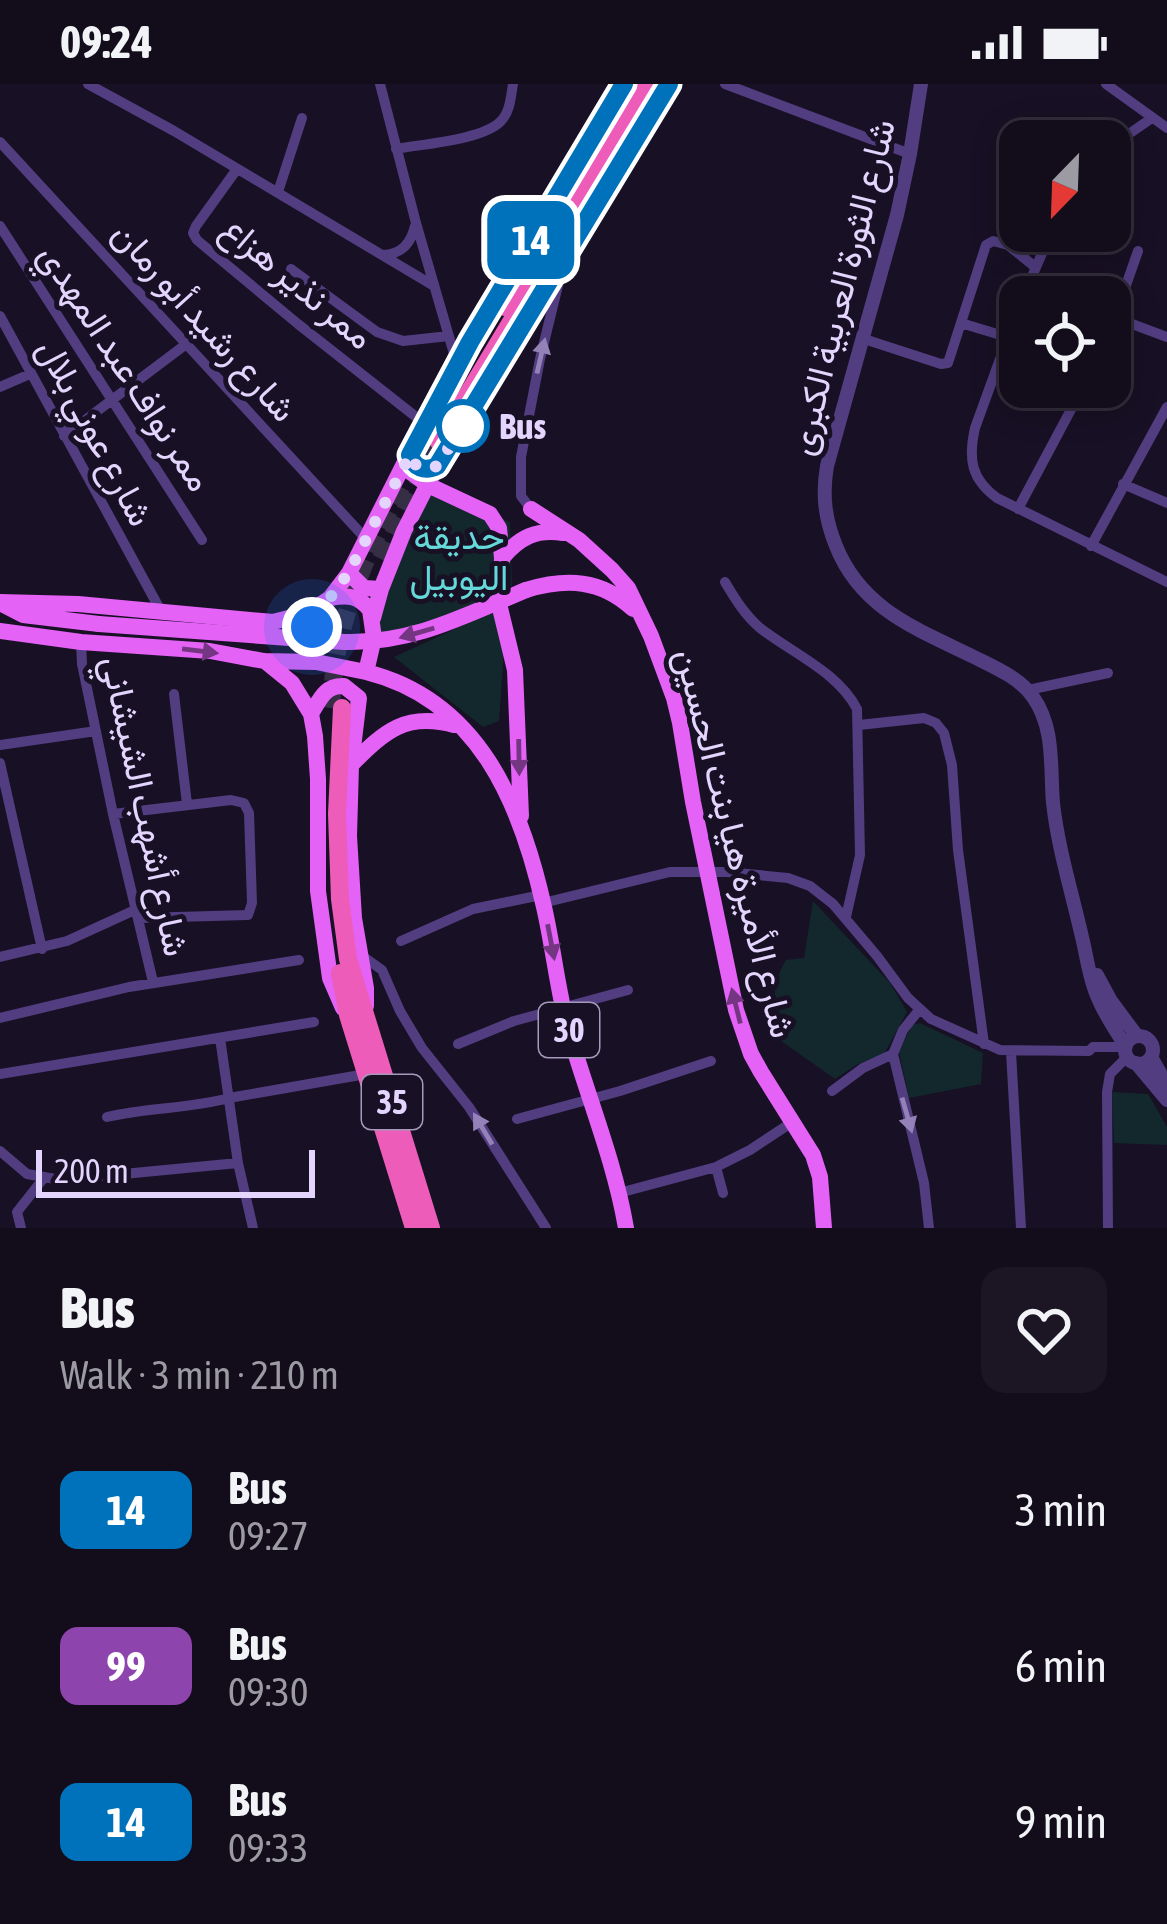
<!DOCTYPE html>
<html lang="en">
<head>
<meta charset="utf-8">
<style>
  :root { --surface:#120c1b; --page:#1b1524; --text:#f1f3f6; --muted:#9c9ba3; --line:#312c3a }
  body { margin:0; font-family:"Asap Condensed",Vazirmatn,sans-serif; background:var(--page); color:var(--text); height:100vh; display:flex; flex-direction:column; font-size:45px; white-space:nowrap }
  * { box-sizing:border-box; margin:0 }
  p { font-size:39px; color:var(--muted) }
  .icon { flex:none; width:66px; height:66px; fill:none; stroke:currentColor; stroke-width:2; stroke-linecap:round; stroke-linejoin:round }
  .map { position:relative; height:1144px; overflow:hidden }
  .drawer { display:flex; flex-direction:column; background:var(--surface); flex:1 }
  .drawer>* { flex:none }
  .badge { padding:0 24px; border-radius:18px; font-size:42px; line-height:78px }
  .needle { width:78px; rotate:203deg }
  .buttons { position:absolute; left:999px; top:36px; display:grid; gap:24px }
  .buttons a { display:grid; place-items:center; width:132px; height:132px; border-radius:24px; background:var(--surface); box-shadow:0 6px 30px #0003,0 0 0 3px var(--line); font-size:60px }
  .scale { position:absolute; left:36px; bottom:30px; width:279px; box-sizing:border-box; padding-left:12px; border:6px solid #e3d5fd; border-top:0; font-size:33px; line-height:42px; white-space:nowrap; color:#e3d5fd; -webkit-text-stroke:9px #181024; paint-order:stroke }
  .you { position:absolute; width:60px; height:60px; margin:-30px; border:9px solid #fff; border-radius:50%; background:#1a73e8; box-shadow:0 0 0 18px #1a73e833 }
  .map>.badge { position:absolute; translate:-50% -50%; box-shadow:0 0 0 6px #fff }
  .round { display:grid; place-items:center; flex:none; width:126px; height:126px; border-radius:24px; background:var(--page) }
  .summary { display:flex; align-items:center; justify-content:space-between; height:204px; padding:0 60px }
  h1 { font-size:57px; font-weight:800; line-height:90px }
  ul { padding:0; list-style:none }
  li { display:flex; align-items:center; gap:36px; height:156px; padding:0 60px }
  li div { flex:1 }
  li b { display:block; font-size:45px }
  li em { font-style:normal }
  li .badge { min-width:132px; font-weight:700; text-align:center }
  .status { display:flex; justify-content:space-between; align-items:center; height:84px; padding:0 60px; background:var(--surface); direction:ltr }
  .status svg { height:33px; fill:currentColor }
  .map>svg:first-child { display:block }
  .green { fill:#13282d }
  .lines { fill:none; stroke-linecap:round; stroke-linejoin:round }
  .trunk-tunnel { stroke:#362e45; stroke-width:18; stroke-dasharray:18 9; stroke-linecap:butt }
  .minor { stroke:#513d80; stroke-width:10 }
  .tertiary { stroke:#513d80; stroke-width:14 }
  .primary { stroke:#e462f6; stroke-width:16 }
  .trunk { stroke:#ed5cb8; stroke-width:18 }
  .primary-bridge { stroke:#e462f6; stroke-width:16 }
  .oneway { fill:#9381b8 }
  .oneway2 { fill:#743582 }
  .line-casing { stroke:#fff; stroke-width:27 }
  .line { stroke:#0072bc; stroke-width:18 }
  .walk { stroke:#e3d5fd; stroke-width:12; stroke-dasharray:0 21.6 }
  .stop-dot { fill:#fff; stroke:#0072bc; stroke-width:6 }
  .labels { text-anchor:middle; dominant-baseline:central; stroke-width:10; stroke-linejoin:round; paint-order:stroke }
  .shield { fill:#181024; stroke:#a69abc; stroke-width:3 }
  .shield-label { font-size:33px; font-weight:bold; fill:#e3d5fd }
  .street-label { font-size:36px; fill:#e3d5fd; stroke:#181024 }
  .stop-label { font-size:36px; font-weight:bold; fill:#e3d5fd; stroke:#181024; text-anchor:start }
  .park-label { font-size:36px; fill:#65d9d9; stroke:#181024 }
</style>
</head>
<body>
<div class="status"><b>09:24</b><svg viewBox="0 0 49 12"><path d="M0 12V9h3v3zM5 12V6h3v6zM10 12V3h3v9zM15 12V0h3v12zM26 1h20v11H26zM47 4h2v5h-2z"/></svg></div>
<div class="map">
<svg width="1167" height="1144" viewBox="0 0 1167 1144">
  <rect width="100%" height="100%" fill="#181024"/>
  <!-- green -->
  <path class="green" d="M439,403L510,438L512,502L443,536L379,551L380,520L430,410Z
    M507,521L499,637L483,643L394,573Z
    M813,817L890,899L907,928L884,970L856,981L835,995L777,954C773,926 771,900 786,876L804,874Z
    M920,939L983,969L981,1000L909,1014L899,968L912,941Z
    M1112,1008L1148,1010L1167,1043V1061L1114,1059Z"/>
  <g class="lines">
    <!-- trunk-tunnel -->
    <path class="trunk-tunnel" d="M381,475L438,360
      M331,624C333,605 333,586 337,568C352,492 391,420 428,353"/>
    <!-- minor -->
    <path class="minor" d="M88,0L174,47L434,202
      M380,0L416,139L457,280
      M725,0L910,70
      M1106,0L1167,44
      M0,58L366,455
      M1110,63L1152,34
      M396,65C422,60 483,56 501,37C510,28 511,12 513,0
      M237,85L196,142L193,149L197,156L298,240L425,340
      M278,108L302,34
      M0,142L202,456
      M383,171C402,170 411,159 415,142
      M291,185L377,248L403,257L449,252
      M1023,213L1047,158
      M1020,220L975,344C968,375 971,395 997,414L1167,498
      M0,232L162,529
      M1116,234L1167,253
      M961,239L1007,253
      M1110,247L1138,167
      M864,255L941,280L948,279L986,161L993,157L1008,161L1034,182
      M0,303L30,290
      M64,352L185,261
      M1123,400L1167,419
      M531,425L521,412V373L540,275L562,185
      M1018,425L1083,303
      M1091,462L1167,323
      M725,498C735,515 745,531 760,544C792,569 838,588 857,625L860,771L846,833
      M81,558L82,580L113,730L153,898
      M1028,606L1108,589
      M174,610L187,720
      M859,641L924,634L936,639L944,649L952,681L958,766L984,960
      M0,661L96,647
      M0,679L42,865
      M113,730L231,716L244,719L249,729L252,819L248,831L139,834
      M543,819L670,788H727L788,794L810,802L833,820L877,872L908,914L931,935L1000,966L1089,967L1093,963H1125
      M401,857L473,825L541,811
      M361,871L382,886L400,927L422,964L469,1023L546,1144
      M0,873L67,857L137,825
      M919,926L903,946L893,970L924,1099L929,1144
      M0,934L129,903L299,876
      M220,954L238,1079L253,1144
      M458,960L514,937L628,906
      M1011,968L1021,1144
      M0,990L314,938
      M832,1007L863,984L893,970
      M107,1033C148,1023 189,1025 229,1014L366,990
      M517,1035L620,1007L711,977
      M0,1067L27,1090L61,1096L238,1079
      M716,1083L723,1109
      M619,1109L716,1083L750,1066L794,1037
      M21,1144L17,1128L43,1095
      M1108,1144L1107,1008L1110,990L1127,973"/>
    <!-- tertiary -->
    <path class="tertiary" d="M921,0L910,70L897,131L827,382C822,411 825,435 836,462C861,525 917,545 974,573C994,583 1020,594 1033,613C1055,644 1050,683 1053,719C1058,764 1072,809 1082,853C1087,873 1089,895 1098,914C1105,931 1115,946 1125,961
      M1097,891L1111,917L1137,952
      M1125 966a14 14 0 1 1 28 0a14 14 0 1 1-28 0Z
      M1151,973L1167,1001
      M1136,979L1167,1016"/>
    <!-- primary -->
    <path class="primary" d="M404,383L428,401L490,430L499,444L502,474L500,524L515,586L521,732
      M531,425L579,456L612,486L628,504L651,552L674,614L680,639L693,718L736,926L751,970L761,988L813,1071L820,1093L824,1144
      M502,474C520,453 536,445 563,449
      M349,489L364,504L381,505
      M526,506C566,494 601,495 633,525
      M0,518L78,520L273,538L308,529L330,514L349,489L417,354L470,258L624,0
      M2,520L23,531L99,540
      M373,534L381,505L404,447L437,382L669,0
      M0,547L81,558L210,567L264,577L316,578L366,588L374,554L370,526C358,511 347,511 330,514
      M265,577L292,599L311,630L315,652L318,695V807L330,894L343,924
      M366,588C479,616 521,720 544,823C553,862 557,902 567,941C586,1009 614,1074 626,1144
      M311,630C320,615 325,601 344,602L359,614L351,681L349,752L354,834L366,904V922
      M352,680C385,647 406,628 454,641"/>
    <!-- trunk -->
    <path class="trunk" d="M505,223L636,0
      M439,358L654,0
      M342,624L337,730L340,815L348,875L431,1144
      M340,889L348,931L414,1144"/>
    <!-- primary-bridge -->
    <path class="primary-bridge" d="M99,540L344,558C412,560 464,532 526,506"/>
  </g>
  <!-- one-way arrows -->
  <defs><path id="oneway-solid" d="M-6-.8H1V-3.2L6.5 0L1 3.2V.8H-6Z" transform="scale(3)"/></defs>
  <g class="oneway">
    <use href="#oneway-solid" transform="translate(541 272) rotate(-77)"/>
    <use href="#oneway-solid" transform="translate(907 1031) rotate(74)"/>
    <use href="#oneway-solid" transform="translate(483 1045) rotate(-121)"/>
  </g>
  <g class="oneway2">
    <use href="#oneway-solid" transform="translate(417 549) rotate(164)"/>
    <use href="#oneway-solid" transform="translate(200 567) rotate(7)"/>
    <use href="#oneway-solid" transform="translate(519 673) rotate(89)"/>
    <use href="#oneway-solid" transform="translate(551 858) rotate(79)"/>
    <use href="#oneway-solid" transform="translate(736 922) rotate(-104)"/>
  </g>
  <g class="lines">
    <!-- line casing -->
    <g class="line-casing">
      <path id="line" d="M624,0L470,258L410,371C414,384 425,388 437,382L669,0"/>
    </g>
    <!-- line -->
    <use href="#line" class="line"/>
    <!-- walk -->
    <path class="walk" d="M312,543L308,530L330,514L349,488L410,371C414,384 425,388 437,382L463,342"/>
  </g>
  <!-- markers -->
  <circle class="stop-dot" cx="463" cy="342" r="24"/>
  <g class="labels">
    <!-- shield labels -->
    <g class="shield">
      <rect x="539" y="919" width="60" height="54" rx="9"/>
      <rect x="362" y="991" width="60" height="54" rx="9"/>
    </g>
    <g class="shield-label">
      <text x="569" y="946">30</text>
      <text x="392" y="1018">35</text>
    </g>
    <!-- street labels -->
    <g class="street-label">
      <text transform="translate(298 198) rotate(40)">ممر نذير هزاع</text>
      <text transform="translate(841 203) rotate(-76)">شارع الثورة العربية الكبرى</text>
      <text transform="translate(205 237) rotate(48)">شارع رشيد أبو رمان</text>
      <text transform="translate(126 283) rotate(57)">ممر نواف عبد المهدي</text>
      <text transform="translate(96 348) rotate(62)">شارع عوني بلال</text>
      <text transform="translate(146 722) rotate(78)">شارع أشهب الشيشاني</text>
      <text transform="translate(736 759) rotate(76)">شارع الأميرة هيا بنت الحسين</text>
    </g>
    <!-- stop labels -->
    <g class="stop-label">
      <text x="499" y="342">Bus</text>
    </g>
    <!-- park labels -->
    <g class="park-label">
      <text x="459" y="452">حديقة<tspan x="459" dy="41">اليوبيل</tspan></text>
    </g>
  </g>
</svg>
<div class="buttons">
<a><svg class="needle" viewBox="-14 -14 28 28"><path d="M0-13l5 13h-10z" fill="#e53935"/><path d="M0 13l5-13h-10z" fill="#9c9ba3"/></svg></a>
<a><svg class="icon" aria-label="locate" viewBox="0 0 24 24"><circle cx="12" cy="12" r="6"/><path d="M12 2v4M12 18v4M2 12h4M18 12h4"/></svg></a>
</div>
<div class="scale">200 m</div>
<div class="you" style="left:312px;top:543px"></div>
<b class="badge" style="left:531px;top:156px;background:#0072bc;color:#fff">14</b>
</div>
<section class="drawer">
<div class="summary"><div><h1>Bus</h1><p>Walk · 3 min · 210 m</p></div><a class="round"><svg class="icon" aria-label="heart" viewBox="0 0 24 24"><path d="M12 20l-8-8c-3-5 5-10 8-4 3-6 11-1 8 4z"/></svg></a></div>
<ul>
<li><span class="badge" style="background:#0072bc;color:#fff">14</span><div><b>Bus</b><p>09:27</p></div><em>3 min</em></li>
<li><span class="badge" style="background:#8e44ad;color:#fff">99</span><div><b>Bus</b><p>09:30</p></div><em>6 min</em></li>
<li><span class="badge" style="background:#0072bc;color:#fff">14</span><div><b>Bus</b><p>09:33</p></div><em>9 min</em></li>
</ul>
</section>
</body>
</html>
